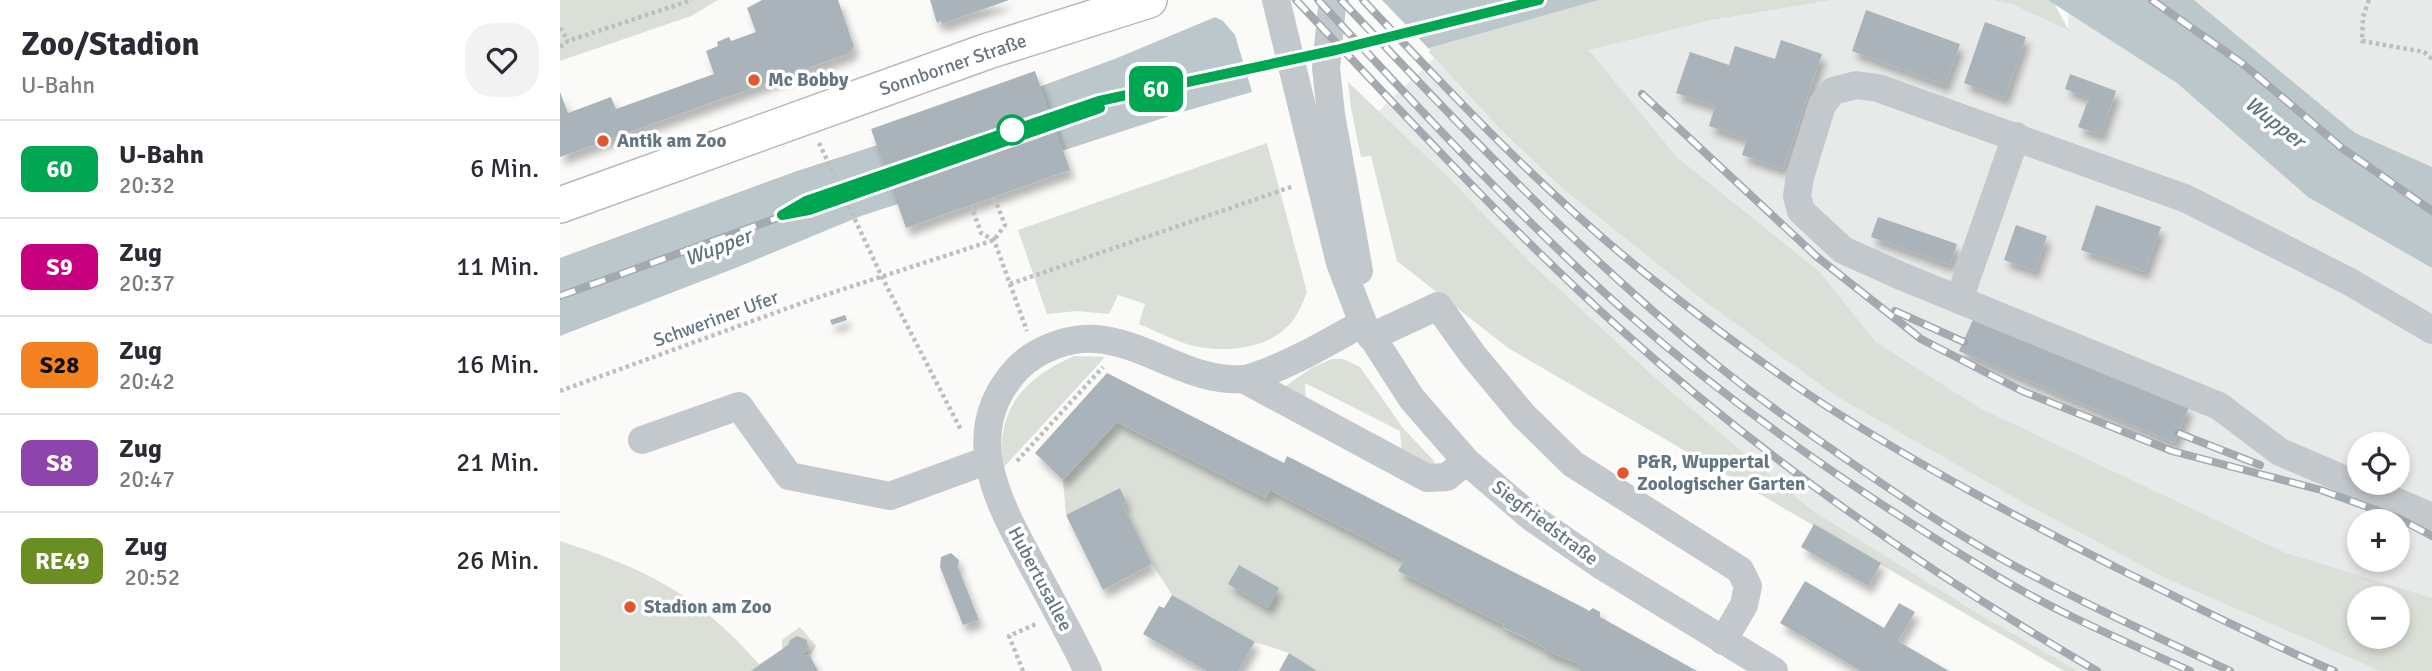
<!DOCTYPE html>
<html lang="de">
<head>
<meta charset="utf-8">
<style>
  :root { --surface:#fff; --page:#f2f2f3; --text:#2b2b33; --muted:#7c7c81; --line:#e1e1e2 }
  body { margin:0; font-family:Signika,sans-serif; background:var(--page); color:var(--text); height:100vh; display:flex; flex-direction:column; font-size:26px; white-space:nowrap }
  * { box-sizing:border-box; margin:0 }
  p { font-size:23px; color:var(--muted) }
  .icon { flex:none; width:38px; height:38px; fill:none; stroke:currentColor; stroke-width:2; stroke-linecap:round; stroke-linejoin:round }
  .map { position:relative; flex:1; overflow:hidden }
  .sheet { display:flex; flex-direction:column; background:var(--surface); width:560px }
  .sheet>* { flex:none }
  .badge { padding:0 14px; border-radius:10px; font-size:24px; line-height:46px }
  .controls { position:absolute; left:1787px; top:432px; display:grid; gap:14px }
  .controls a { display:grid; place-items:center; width:63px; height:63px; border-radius:50%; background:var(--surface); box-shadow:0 4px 10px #0003; font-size:35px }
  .map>.badge { position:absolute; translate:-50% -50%; box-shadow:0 0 0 4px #fff }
  .round { display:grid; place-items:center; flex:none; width:74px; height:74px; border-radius:28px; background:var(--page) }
  .summary { display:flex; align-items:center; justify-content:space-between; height:119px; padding:0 21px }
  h1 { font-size:33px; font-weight:700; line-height:52px }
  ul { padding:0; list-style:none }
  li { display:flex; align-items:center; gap:21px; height:98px; padding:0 21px; border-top:2px solid var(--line) }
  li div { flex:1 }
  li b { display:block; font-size:26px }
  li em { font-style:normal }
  li .badge { min-width:77px; font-weight:700; text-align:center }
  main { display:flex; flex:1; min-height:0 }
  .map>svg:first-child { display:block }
  .built { fill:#e8e9e9; fill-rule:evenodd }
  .green { fill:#dadfd7; fill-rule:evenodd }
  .water { fill:#bbc7cb }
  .pier { fill:#fafaf8 }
  .building { fill:#aab3b9; filter:url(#shadow) }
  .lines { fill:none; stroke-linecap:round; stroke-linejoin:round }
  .major-casing { stroke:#b5babe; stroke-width:38 }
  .path { stroke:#bbbfc2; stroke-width:4.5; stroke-dasharray:3.5 3.5; stroke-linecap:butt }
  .minor { stroke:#c3c8cc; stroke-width:28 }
  .major { stroke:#fff; stroke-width:35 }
  .rail-casing { stroke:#a2aab0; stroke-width:8 }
  .rail { stroke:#fff; stroke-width:5; stroke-dasharray:16; stroke-linecap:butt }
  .line-casing { stroke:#fff; stroke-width:16 }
  .line { stroke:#00a651; stroke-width:10 }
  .poi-dot { fill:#e4572e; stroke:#fff; stroke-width:2.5 }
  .stop-dot { fill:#fff; stroke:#00a651; stroke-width:3.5 }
  .labels { text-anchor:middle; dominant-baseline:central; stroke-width:7; stroke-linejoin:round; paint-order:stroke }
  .street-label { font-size:19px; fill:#657683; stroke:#fff }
  .poi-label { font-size:19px; font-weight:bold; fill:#657683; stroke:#fff; text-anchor:start }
  .water-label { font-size:21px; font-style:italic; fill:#60757c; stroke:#fff }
</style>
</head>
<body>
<main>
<section class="sheet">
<div class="summary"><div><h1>Zoo/Stadion</h1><p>U-Bahn</p></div><a class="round"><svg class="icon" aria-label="heart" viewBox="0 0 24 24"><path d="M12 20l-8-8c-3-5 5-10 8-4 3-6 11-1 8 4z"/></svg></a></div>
<ul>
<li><span class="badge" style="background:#00a651;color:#fff">60</span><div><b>U-Bahn</b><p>20:32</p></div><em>6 Min.</em></li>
<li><span class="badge" style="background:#c7007f;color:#fff">S9</span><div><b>Zug</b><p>20:37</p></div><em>11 Min.</em></li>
<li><span class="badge" style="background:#f58220;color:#111">S28</span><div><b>Zug</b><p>20:42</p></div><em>16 Min.</em></li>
<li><span class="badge" style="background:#8e44ad;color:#fff">S8</span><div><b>Zug</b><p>20:47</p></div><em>21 Min.</em></li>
<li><span class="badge" style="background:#6b8e23;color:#fff">RE49</span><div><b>Zug</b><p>20:52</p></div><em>26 Min.</em></li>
</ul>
</section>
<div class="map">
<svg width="1872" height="671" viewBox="0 0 1872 671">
  <defs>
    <filter id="shadow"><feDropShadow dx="4.5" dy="8" stdDeviation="3.5" flood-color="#0004"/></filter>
  </defs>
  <rect width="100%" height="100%" fill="#fafaf8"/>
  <!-- built -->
  <path class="built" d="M1272,0H1433L1451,4L1508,31L1509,0H1872V624L1838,595L1726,553L1420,408L1316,342L1260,272L1117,157L1029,50L1152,20ZM1799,444H1838V483H1799ZM1799,522H1838V560H1799Z
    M874,58L941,130L1003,189L1144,301L1276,396L1462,502L1603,577L1820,671H1518L1419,614L1253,511L1100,382L970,262L889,178L818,112Z"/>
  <!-- green -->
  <path class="green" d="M0,0H158L131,16L0,61Z
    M1039,0H1272L1152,20L1029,50L1117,157L1260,272L1316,342L1420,408L1726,553L1872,598V671H1820L1603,577L1462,502L1276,396L1144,301L1003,189L941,130L866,49ZM1799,598H1838V637H1799Z
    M1433,0H1488L1494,3L1509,31L1451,4Z
    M788,82L889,178L970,262L1100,382L1253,511L1419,614L1518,671H1504L948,348L837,261L811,156L801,157L791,108Z
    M707,143L747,292C742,304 738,316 729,325C706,350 661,353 630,345C613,340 596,331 579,324L585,304L558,295L549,314L517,311L487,314L458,230Z
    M514,356L545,357L444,467C443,459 441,448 442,440C446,395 477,373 514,356Z
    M772,359H783L800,367L843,428L874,461L876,468L842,456L840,431L745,383L746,407L720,390L753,367Z
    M557,422L706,498L710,490L844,559L838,571L944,625L943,628L985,648V650L1019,664L1017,669L1021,671H757L729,653L695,642L612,595L592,564L563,504L567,502L560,488L506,515L503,480Z
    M0,541C88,570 136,593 199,664L222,650V640L240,627L256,646L250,656L258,671H0Z"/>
  <!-- water -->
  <path class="water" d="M706,0H1039L866,49L692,92L622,112L301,216L178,267L0,336V258L237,171L361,131L557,58L677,8Z
    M1488,0H1634L1795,133L1872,167V268L1748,197L1617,83Z"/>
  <!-- pier -->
  <path class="pier" d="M692,0H822L871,51L693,95L675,35L663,21L651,15Z"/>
  <!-- building -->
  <path class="building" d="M202,0H278L294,46L290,53L0,157V92L8,113L51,97L56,109L154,74L146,51L158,46L157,42L169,37L171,41L196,32L187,8Z
    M370,0H449L382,24L381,21L377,23Z
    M1306,10L1400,44L1385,85L1292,51Z
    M1425,22L1466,37L1445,98L1404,83Z
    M1221,40L1262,54L1223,169L1182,155L1187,139L1149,126L1155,106L1116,93L1130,52L1169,65L1175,46L1215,59Z
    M475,71L510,170L346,228L311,129Z
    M1510,74L1556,91L1541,135L1518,127L1529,98L1505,89Z
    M1536,205L1601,227L1585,272L1521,250Z
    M1318,217L1397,244L1390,265L1311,237Z
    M1456,225L1487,236L1475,271L1444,260Z
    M285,315L287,320L272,325L270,320Z
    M1415,315L1629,407L1614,443L1399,351Z
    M547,373L724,463L727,456L1026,609L1029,611L1033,608L1040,612V617L1137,671H1021L1017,669L1019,664L984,650L985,648L943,627L944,625L838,571L844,559L710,490L706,498L557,422L503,480L475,453Z
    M560,488L567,503L563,504L592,564L543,590L506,515Z
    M1254,524L1321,563L1308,586L1241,547Z
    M391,553L399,560L398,567L419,620L403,625L380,567L381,557Z
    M679,565L719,588L708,608L668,584Z
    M1245,581L1324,628L1339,603L1355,612L1338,641L1389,671H1301L1220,623Z
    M612,595L695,642L678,671H647L583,634L599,606L604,608Z
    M237,636L247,640L248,648L242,655L250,656L258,671H191L228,645L230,640Z
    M729,653L757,671H719Z"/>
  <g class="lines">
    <!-- major casing -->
    <g class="major-casing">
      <path id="major" d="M0,205L428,51L589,0"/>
    </g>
    <!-- path -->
    <path class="path" d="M1809,0L1803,17L1802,41L1864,52L1872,59
      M0,28L8,41
      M0,47L8,41L132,0
      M259,143L322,277L401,430
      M411,205L421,233L434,240L467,331
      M450,284L734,186
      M0,391L253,299L434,240L445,225L434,197
      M457,461L543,367
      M463,671L449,636L476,624"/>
    <!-- minor -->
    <path class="minor" d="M716,0L780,263L803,323L852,399L906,461L971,517L1042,566L1214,671
      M775,0L772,6L766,68L771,114L799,271
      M1399,300L1456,136
      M1872,330L1790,282L1627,199L1318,88L1296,85L1273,91L1262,105L1240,177L1237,196L1241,211L1283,250L1341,276L1659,406L1720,452L1872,517
      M811,337L878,306L913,355L963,415L1013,464L1180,570L1188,586L1184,605L1163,641
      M685,380L867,478L887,477L906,461
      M82,440L179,406L229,476L330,496L428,460
      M528,671C512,638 494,605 476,572C441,507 396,434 458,368C477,349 509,337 536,339C587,343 631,383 683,379C690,379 697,375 704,373C739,360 770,341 803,323"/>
    <!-- major -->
    <use href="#major" class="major"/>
    <!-- rail casing -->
    <g class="rail-casing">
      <path id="rail" d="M736,0C841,111 944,224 1058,327C1204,459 1367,572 1537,671
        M758,0C858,107 957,216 1067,313C1180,412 1306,498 1435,575C1496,612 1564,641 1630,671
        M781,0C901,127 1021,255 1157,365C1203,402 1251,435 1299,468C1346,500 1393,532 1442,559C1516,600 1593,635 1670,671
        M803,0C896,99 989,198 1096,282C1149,324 1204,365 1260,402C1359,466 1464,521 1569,574C1637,607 1705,642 1774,671
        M1592,0L1683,64L1782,148L1872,211
        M828,37L979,0
        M1082,94L1256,256L1361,339L1462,391L1612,451L1761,490L1838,518L1872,536
        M222,215L246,201L539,101L788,48
        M0,296L231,213
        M1335,311L1404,342
        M1618,433L1700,465"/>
    </g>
    <!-- rail -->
    <use href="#rail" class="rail"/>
  </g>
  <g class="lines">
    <!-- line casing -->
    <g class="line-casing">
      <path id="line" d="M540,108L249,210L222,215L246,201L539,101L776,50L979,0"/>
    </g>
    <!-- line -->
    <use href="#line" class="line"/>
  </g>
  <!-- markers -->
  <g class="poi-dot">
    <circle cx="194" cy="80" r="7"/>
    <circle cx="43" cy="141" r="7"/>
    <circle cx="1063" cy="473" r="7"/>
    <circle cx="70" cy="607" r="7"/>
  </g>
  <circle class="stop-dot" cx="452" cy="130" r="14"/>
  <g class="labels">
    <!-- street labels -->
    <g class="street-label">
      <text transform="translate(393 65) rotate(-19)">Sonnborner Straße</text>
      <text transform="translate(156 319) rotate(-20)">Schweriner Ufer</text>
      <text transform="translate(985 523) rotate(37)">Siegfriedstraße</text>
      <text transform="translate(480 579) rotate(62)">Hubertusallee</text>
    </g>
    <!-- poi labels -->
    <g class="poi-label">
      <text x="208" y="80">Mc Bobby</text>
      <text x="57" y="141">Antik am Zoo</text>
      <text x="1077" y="462">P&amp;R, Wuppertal<tspan x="1077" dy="22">Zoologischer Garten</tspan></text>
      <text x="84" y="607">Stadion am Zoo</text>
    </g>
    <!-- water labels -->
    <g class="water-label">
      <text transform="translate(1715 122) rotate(38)">Wupper</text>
      <text transform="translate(158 247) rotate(-21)">Wupper</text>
    </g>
  </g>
</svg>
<div class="controls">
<a><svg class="icon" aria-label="locate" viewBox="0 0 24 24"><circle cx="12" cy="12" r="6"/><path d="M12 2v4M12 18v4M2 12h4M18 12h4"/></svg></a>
<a>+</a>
<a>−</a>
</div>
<b class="badge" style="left:596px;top:89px;background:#00a651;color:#fff">60</b>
</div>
</main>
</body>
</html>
